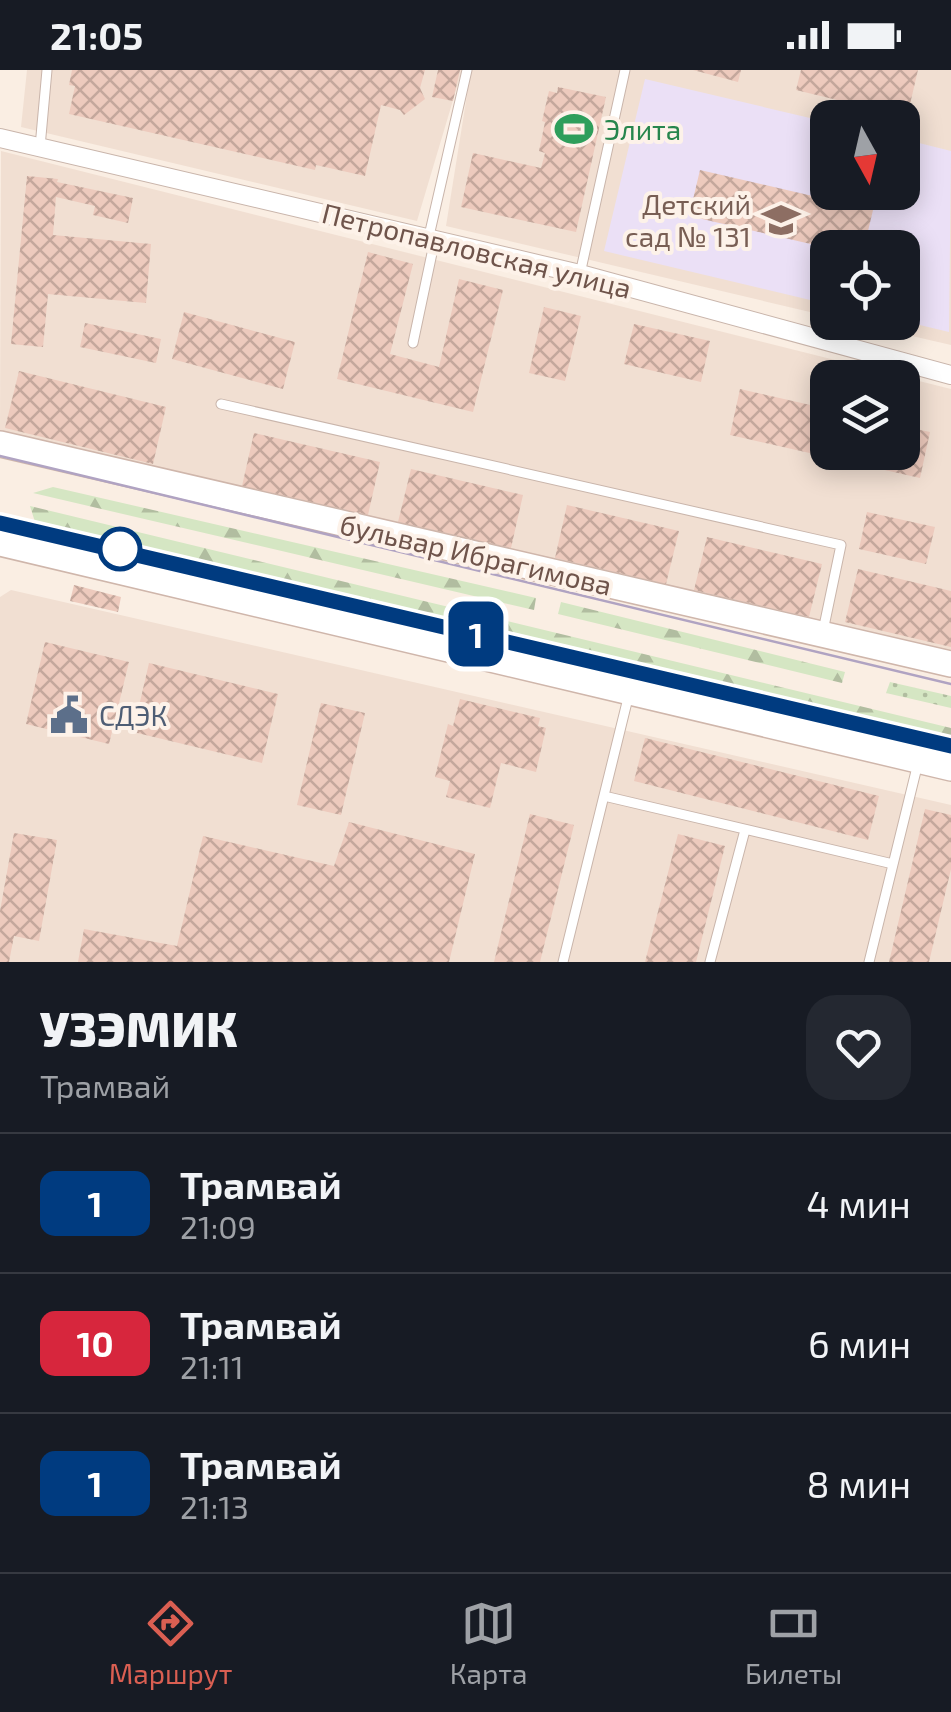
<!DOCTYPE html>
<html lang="ru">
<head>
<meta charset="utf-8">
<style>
  :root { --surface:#171b24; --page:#242831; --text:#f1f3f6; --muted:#9ea1a6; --line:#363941; --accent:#da5f52 }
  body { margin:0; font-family:"Exo 2",sans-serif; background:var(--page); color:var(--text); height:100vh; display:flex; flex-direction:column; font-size:38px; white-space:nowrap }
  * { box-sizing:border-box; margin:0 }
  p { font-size:32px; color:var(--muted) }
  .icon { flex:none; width:55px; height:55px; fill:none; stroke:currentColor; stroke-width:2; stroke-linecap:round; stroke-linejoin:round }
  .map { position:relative; height:892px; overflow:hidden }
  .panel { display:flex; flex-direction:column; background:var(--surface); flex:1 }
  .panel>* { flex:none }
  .badge { padding:0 20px; border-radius:15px; font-size:35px; line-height:65px }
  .needle { width:65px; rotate:172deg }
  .tools { position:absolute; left:810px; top:30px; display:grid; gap:20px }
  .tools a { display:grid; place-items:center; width:110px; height:110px; border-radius:20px; background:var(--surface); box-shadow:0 5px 25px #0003; font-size:50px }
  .map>.badge { position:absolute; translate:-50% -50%; box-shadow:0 0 0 5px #fff }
  .round { display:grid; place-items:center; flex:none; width:105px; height:105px; border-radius:30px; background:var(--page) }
  .headline { display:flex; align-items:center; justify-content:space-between; height:170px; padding:0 40px }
  h1 { font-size:48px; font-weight:800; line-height:75px }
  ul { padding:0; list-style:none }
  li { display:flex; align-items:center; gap:30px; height:140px; padding:0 40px; border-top:2px solid var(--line) }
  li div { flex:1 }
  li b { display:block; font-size:38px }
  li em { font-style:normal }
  li .badge { min-width:110px; font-weight:700; text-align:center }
  .status { display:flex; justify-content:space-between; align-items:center; height:70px; padding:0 50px; background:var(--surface); direction:ltr }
  .status svg { height:28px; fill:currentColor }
  .tabs { display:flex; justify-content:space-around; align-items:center; height:140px; border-top:2px solid var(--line); background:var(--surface); font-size:28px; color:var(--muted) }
  .tabs a { display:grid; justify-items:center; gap:5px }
  .tabs .active { color:var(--accent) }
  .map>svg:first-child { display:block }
  .residential { fill:#f1dfd2; fill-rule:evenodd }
  .education { fill:#ebe0f6 }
  .green { fill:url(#green-dots) }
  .forest { fill:url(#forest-firs) }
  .building { fill:url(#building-cross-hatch) }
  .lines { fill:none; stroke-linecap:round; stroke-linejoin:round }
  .service-casing { stroke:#c9b5ab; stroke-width:11 }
  .minor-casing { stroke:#c9b5ab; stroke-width:20 }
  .secondary-casing { stroke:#cfb6ab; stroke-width:28 }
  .service { stroke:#fff; stroke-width:9 }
  .minor { stroke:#fff; stroke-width:18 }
  .secondary { stroke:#fff; stroke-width:25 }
  .tram { stroke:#b0a3c2; stroke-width:2.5 }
  .line-casing { stroke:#fff; stroke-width:22 }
  .line { stroke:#003b80; stroke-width:15 }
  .stop-dot { fill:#fff; stroke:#003b80; stroke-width:5 }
  .labels { text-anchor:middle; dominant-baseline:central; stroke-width:8; stroke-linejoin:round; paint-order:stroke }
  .leisure-label { font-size:28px; fill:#27864d; stroke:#fdf2e9; text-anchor:start }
  .education-label { font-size:28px; fill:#785e54; stroke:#fdf2e9; text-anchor:end }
  .street-label { font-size:28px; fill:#6f544b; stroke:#fdf2e9 }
  .service-label { font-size:28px; fill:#4e5e75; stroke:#fdf2e9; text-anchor:start }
</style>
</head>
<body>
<div class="status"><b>21:05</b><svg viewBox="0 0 49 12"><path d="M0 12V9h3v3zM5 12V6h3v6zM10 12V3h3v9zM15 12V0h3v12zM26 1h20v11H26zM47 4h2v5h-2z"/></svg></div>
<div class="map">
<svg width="951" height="892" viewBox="0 0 951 892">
  <defs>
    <pattern id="green-dots" width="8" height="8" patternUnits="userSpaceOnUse" patternTransform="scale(2.5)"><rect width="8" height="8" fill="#d5e6c3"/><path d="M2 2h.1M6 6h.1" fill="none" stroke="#b1bda0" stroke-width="1.8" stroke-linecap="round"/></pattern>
    <pattern id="forest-firs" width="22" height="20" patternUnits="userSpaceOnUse" patternTransform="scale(2.5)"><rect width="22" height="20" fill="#d5e6c3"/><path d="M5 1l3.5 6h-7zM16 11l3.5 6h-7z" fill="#b1bda0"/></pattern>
    <pattern id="building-cross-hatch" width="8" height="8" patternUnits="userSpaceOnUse" patternTransform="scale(2.5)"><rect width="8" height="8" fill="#edcabd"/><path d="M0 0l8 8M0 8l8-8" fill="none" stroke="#c4a79c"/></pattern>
  </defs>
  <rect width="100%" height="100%" fill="#faeee3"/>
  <!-- residential -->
  <path class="residential" d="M27,0H462L417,151L21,57Z
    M471,0H951V275L856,253L902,252V178H828L827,246L446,156ZM828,48H902V122H828Z
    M1,81L951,319V584L0,364ZM828,308H902V382H828Z
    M11,520L951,735V892H0V527Z"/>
  <!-- education -->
  <path class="education" d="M645,9L827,52L828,122H902L903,69L951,81L949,262L903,251L902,178H828L827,234L604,181Z"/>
  <!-- green -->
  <path class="green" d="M890,612L951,626V638L886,623Z"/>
  <!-- forest -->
  <path class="forest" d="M53,417L536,528L534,540L33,423Z
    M30,436L951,658V669L35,452Z
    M561,532L845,602L842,613L558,544Z"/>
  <!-- building -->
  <path class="building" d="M72,0H425L420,18L425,29L404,45L400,40L381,35L365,106L316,95L315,100L69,44L75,16L69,15Z
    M438,0H460L453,31L432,27Z
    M693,0H741L738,12Z
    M801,0H918L907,47L796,20Z
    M558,17L606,27L576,162L461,137L473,83L541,98L545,83L539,81L545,52L542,51L549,21L557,23Z
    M700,100L873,140L864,178H828L689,146Z
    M27,106L58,109L57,112L133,128L128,153L93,145L95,136L56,127L53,165L151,174L146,233L48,224L43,277L11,274Z
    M368,182L413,194L390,284L439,297L459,209L503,220L473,342L337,309Z
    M544,237L581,246L565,311L529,303Z
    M184,242L295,272L283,319L172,289Z
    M85,253L161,269L156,293L80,277Z
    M634,254L710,271L701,312L624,294Z
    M19,301L166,337L153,394L5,358Z
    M740,319L828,339V382H902V356L930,362L920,408L730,365Z
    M254,363L380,392L368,445L242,416Z
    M411,399L523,425L511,478L398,452Z
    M567,435L679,461L666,514L555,488Z
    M867,442L935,457L926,494L859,479Z
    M707,467L822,494L809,547L694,520Z
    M858,499L951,521V577L845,552Z
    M74,515L121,527L118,542L70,531Z
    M45,572L129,592L109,674L26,654Z
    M149,593L278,624L262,693L133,662Z
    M460,629L540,648L538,656L546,658L536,702L501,693L490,738L446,727L450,711L435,707L448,654L453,656Z
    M321,633L365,643L341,745L297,735Z
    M645,668L879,726L868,770L634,711Z
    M925,739L951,745V799L929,892H889Z
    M530,744L574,755L540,892H494Z
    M349,752L475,784L449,892H78L84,859L177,876L203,766L334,796Z
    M14,763L57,770L39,871L14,866L9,892H0V841Z
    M678,764L725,776L696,892H645Z"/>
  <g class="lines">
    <!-- service casing -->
    <g class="service-casing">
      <path id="service" d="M40,77L47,0
        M429,166L467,0
        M580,204L625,0
        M413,273L435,169
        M221,334L841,475L823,561
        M604,726L893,794
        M563,892L629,624
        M710,892L745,760
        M869,892L918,693"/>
    </g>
    <!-- minor casing -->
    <g class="minor-casing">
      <path id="minor" d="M0,68L580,204L951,305"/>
    </g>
    <!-- secondary casing -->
    <g class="secondary-casing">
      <path id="secondary" d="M0,374L951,594
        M0,473L951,698"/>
    </g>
    <!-- service -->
    <use href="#service" class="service"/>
    <!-- minor -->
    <use href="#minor" class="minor"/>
    <!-- secondary -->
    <use href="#secondary" class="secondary"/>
    <!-- tram -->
    <path class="tram" d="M0,386L951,614
      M0,453L951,676"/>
  </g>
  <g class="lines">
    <!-- line casing -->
    <g class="line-casing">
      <path id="line" d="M0,453L951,676"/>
    </g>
    <!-- line -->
    <use href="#line" class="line"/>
  </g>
  <!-- icons -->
  <defs>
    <g id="stadium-bare" transform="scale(3)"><path d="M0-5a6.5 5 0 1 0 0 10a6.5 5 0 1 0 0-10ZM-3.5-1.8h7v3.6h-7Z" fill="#2e9e5b" stroke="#fdf2e9" stroke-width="2.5" paint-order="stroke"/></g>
    <g id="school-bare" transform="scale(3)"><path d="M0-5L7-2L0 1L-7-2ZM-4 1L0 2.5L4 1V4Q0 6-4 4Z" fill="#8d6e63" stroke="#fdf2e9" stroke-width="2.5" paint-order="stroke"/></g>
    <g id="civic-bare" transform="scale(3)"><path d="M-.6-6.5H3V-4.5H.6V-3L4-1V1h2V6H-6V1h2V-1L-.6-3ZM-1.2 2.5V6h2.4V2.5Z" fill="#5c6f8a" stroke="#fdf2e9" stroke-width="2.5" paint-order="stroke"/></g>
  </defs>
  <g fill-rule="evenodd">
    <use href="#stadium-bare" x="574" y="59"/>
    <use href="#school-bare" x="781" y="150"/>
    <use href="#civic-bare" x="69" y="645"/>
  </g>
  <!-- markers -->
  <circle class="stop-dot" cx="120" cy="479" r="20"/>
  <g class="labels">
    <!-- leisure labels -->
    <g class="leisure-label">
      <text x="604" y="59">Элита</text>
    </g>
    <!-- education labels -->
    <g class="education-label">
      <text x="751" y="134">Детский<tspan x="751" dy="32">сад № 131</tspan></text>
    </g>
    <!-- street labels -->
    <g class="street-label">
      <text transform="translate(477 180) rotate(14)">Петропавловская улица</text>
      <text transform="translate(476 484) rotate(13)">бульвар Ибрагимова</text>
    </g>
    <!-- service labels -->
    <g class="service-label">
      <text x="99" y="645">СДЭК</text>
    </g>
  </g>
</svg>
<div class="tools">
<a><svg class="needle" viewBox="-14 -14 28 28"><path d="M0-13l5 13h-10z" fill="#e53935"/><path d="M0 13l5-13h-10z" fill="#9ea1a6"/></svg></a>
<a><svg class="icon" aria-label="locate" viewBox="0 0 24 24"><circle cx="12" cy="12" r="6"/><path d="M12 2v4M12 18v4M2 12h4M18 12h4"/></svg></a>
<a><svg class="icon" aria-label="layers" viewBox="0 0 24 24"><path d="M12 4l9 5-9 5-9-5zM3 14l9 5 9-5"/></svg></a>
</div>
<b class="badge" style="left:476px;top:564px;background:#003b80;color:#fff">1</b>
</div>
<section class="panel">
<div class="headline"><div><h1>УЗЭМИК</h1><p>Трамвай</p></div><a class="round"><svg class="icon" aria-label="heart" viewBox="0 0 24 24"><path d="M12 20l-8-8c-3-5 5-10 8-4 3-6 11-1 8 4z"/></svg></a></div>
<ul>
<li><span class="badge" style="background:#003b80;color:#fff">1</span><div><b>Трамвай</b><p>21:09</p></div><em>4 мин</em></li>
<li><span class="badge" style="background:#d7263d;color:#fff">10</span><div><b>Трамвай</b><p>21:11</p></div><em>6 мин</em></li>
<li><span class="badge" style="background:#003b80;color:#fff">1</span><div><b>Трамвай</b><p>21:13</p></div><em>8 мин</em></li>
</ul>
</section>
<nav class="tabs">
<a class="active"><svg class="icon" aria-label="directions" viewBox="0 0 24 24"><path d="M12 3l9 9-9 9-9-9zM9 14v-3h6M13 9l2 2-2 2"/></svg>Маршрут</a>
<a><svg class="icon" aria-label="map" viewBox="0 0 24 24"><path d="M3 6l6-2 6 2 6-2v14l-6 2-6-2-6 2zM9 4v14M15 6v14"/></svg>Карта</a>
<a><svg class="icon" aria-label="tickets" viewBox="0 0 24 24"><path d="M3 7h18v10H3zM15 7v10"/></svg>Билеты</a>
</nav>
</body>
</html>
